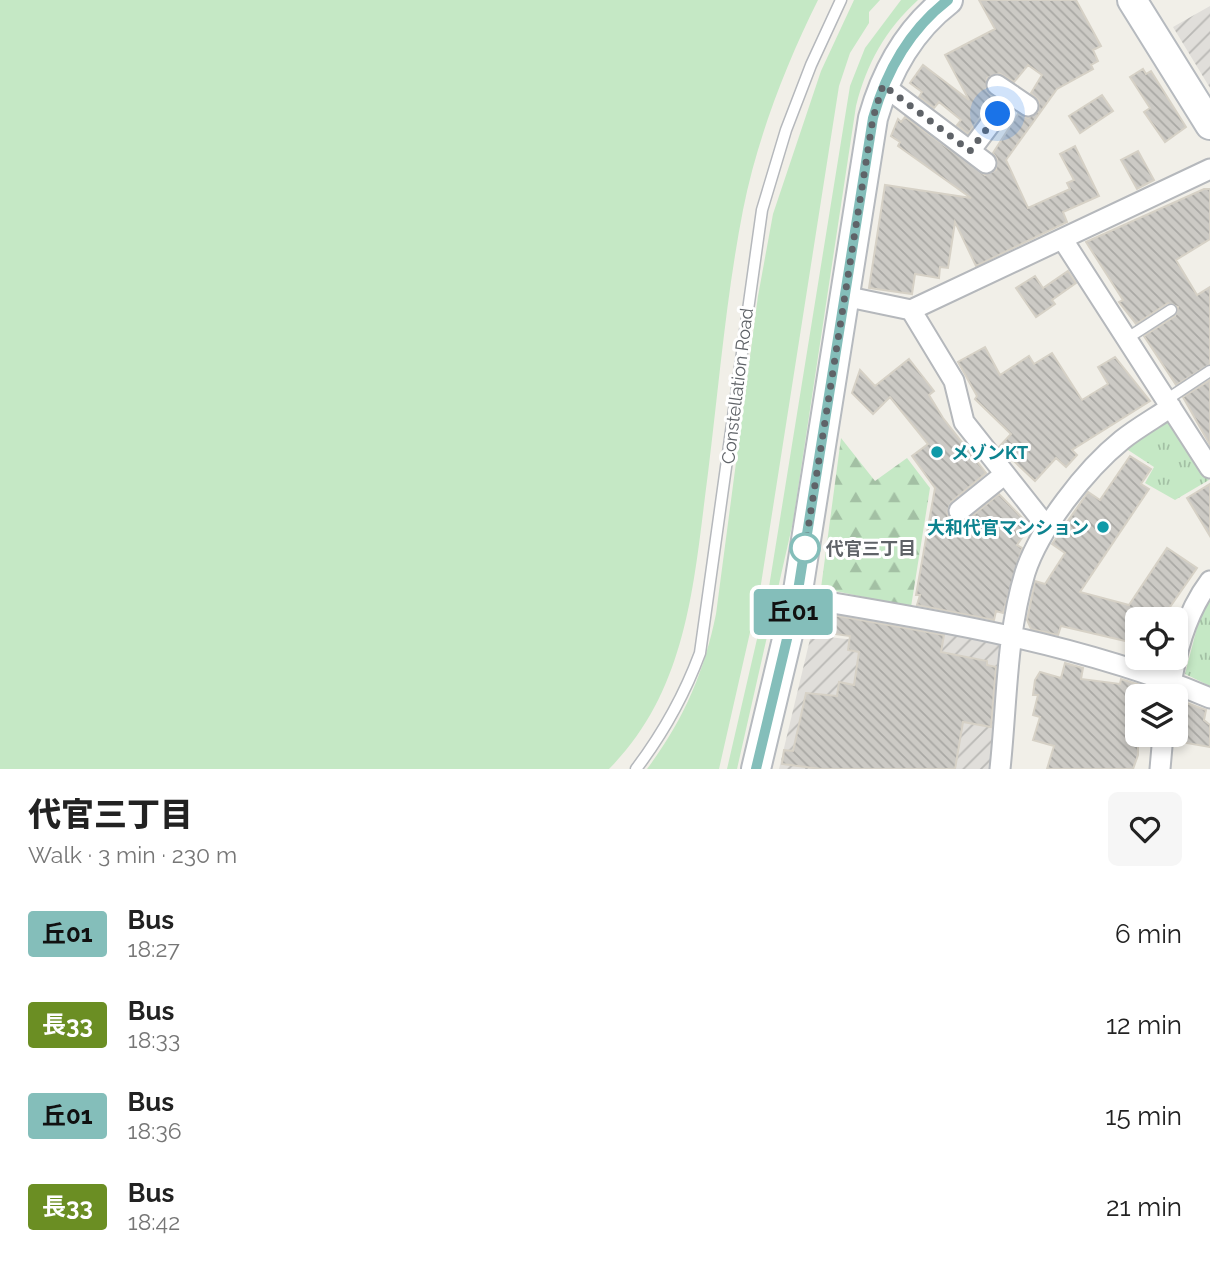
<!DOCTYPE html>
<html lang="en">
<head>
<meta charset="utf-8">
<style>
  :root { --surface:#fff; --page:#f6f6f6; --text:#222; --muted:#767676 }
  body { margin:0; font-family:Raleway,"Noto Sans JP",sans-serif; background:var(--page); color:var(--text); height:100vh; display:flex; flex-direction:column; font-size:26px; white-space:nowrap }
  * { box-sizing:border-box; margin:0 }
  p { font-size:23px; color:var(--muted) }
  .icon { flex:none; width:38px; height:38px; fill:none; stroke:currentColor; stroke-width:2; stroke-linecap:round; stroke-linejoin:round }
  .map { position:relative; height:769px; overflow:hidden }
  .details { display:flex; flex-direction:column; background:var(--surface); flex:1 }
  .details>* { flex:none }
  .badge { padding:0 14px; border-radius:5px; font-size:24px; line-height:46px }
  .fabs { position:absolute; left:1125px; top:607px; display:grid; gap:14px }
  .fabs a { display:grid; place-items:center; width:63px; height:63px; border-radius:10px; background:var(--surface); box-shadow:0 4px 10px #0003; font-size:35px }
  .you { position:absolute; width:35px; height:35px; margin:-18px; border:5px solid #fff; border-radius:50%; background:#1a73e8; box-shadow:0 0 0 10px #1a73e833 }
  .map>.badge { position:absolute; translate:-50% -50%; box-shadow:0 0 0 4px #fff }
  .round { display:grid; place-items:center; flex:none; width:74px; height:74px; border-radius:10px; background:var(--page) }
  .headline { display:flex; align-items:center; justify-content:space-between; height:119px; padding:0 28px }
  h1 { font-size:33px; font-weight:800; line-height:52px }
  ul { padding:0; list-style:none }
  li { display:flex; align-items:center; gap:21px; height:91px; padding:0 28px }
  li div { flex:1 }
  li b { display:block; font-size:26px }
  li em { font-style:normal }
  li .badge { min-width:77px; font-weight:700; text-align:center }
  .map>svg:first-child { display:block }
  .industrial { fill:url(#industrial-furrows) }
  .grass { fill:#c5e8c5 }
  .forest { fill:url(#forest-firs) }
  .park { fill:url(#park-tufts) }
  .building { fill:url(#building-back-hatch); stroke:#d6d1c6; stroke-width:2 }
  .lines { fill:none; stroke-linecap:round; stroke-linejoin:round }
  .lane-casing { stroke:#b5b8bc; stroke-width:13 }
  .street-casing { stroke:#b5b8bc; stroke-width:23 }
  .secondary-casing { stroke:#b6babf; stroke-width:32 }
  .lane { stroke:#fff; stroke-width:10 }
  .street { stroke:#fff; stroke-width:19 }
  .secondary { stroke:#fff; stroke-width:28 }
  .line-casing { stroke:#fff; stroke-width:16 }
  .line { stroke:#84beba; stroke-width:10 }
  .walk { stroke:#5f6368; stroke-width:7; stroke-dasharray:0 12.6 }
  .culture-dot { fill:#0f9aa8; stroke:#fff; stroke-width:2.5 }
  .stop-dot { fill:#fff; stroke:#84beba; stroke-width:3.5 }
  .labels { text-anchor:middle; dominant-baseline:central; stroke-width:6; stroke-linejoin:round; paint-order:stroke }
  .street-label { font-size:18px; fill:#5f6368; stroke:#fff }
  .culture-label { font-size:18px; font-weight:bold; fill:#0d838f; stroke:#fff; text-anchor:start }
  .stop-label { font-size:18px; font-weight:bold; fill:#5f6368; stroke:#fff; text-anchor:start }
</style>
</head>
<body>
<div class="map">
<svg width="1210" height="769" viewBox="0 0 1210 769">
  <defs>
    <pattern id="industrial-furrows" width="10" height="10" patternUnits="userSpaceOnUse" patternTransform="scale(1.75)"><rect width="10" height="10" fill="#e0deda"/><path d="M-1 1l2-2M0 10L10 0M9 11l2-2" fill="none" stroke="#b9b8b5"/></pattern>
    <pattern id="forest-firs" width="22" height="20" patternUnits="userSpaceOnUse" patternTransform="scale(1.75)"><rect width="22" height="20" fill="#c5e8c5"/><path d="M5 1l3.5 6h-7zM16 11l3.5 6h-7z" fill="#a3c0a4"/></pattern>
    <pattern id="park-tufts" width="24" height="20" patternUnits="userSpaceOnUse" patternTransform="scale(1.75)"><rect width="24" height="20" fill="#c5e8c5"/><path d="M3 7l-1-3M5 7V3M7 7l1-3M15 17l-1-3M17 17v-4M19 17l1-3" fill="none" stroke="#a3c0a4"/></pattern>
    <pattern id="building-back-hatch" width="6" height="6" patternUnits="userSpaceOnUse" patternTransform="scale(1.75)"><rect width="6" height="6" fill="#cccac5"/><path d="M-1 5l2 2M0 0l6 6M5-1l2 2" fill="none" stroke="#a9a8a4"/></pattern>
  </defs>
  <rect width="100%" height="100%" fill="#f1efe8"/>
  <!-- industrial -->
  <path class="industrial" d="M1210,6V88L1173,27Z
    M860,615L1003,643L992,769H779L811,635L855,640Z"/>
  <!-- grass -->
  <path class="grass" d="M0,0H818C786,64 757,139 743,210C726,297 719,385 708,473C694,579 689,689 609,769H0Z
    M854,0H880L869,12V23L850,53L839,86L761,584L719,769H647C683,721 704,673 716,614L758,296L773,214L821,71Z
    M901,0H918C885,30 867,63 856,106L793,522L737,769H727L769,587L850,86L865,48Z"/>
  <!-- forest -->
  <path class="forest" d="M841,438L875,481L907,458L930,488L911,607L821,588Z"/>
  <!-- park -->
  <path class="park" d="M1161,421H1172L1209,480L1175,500L1145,483L1154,467L1125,448Z
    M1210,597V686L1185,674L1199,620Z"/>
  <!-- building -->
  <path class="building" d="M979,0H1076L1101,46L1093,50L1098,61L1091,65L1093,69L1057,89L1006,160L1028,208L1070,189L1067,183L1074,180L1060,154L1075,146L1099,196L1063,212L1067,222L976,266L955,222L948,268L940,267L939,278L915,274L912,294L869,288L885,185L971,198L898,146L900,142L891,136L898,119L901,122L905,117L985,175L996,170L997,159L993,153L1018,114L1028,118L1038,112L1039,101L1031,93L1042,75L1028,65L1014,82L999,73L987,78L986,90L994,98L968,134L957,125L961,120L939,102L934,108L919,97L922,92L910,83L923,65L969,100L945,55L995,29Z
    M1143,69L1146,74L1151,71L1186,127L1165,142L1144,112L1150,108L1130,77Z
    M1102,95L1113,111L1080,133L1069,116Z
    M1138,151L1154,180L1137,189L1121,160Z
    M1204,189H1210V239L1176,260L1197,295L1210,287V364L1176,385L1144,336L1175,316L1178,307L1168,303L1136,324L1119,302L1123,300L1086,242Z
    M1068,271L1076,283L1052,300L1055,304L1036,317L1016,288L1035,276L1043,288Z
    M985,347L1000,375L1029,356L1034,364L1052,353L1082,400L1108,384L1098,367L1115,357L1150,401L1072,450L1077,455L1066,467L1056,458L1035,481L999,447L1011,434L975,399L977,396L958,362Z
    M909,359L934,391L929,395L943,418L986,473L951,502L947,512L949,518L955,523L966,521L999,494L1030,526L1017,545L1022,548L1003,613L996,611L994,620L917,605L920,595H916L935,488L912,456L928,444L890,397L873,414L852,393L860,370L875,386Z
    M1210,380V445L1183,397Z
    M1130,456L1151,469L1141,484L1149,489L1080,592L1129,605L1167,548L1197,568L1161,620H1138V644L1061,626L1058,635L1031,629L1027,620L1035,581L1045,584L1065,553L1052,544L1088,492L1100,500Z
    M1210,484V536L1187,498Z
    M816,612L944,635L941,652L987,661V665L996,667L991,727L963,722L955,769H821L782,764L784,750L793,751L806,693L837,696L839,682L854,685L859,652L848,650L850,636L813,631Z
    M1137,658H1163L1160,666Z
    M1065,663L1083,668L1081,679L1120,684L1121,679L1153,689L1151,696H1138V755L1133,769H1047L1054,746L1033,740L1040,717L1033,715L1038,695H1033L1035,680L1040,672L1061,678Z
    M1184,702L1206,710L1204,720L1210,725V747L1175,741Z"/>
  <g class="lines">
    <!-- lane casing -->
    <g class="lane-casing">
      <path id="lane" d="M1126,339L1171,310
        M1166,400L1210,371
        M636,769C664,732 684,696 700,653L762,210L786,130L811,65L841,0"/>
    </g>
    <!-- street casing -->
    <g class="street-casing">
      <path id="street" d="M883,85L986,163
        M997,85L1028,106
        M970,151L1012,95
        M1063,240L1210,468
        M844,296L911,310L1210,169
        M911,310L954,381L964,422L1047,527
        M959,511L1005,474
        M797,597C936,620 1080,643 1210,698
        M1169,696C1175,656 1185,614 1210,581
        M1000,769C1007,704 1006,636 1025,573C1039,529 1086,469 1122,440C1137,428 1155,418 1171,407
        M1160,769L1163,735"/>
    </g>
    <!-- secondary casing -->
    <g class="secondary-casing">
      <path id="secondary" d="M1132,0L1210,125
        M756,769L797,597L873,118C886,72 910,29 948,0"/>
    </g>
    <!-- lane -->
    <use href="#lane" class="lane"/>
    <!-- street -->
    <use href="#street" class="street"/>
    <!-- secondary -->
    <use href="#secondary" class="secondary"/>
  </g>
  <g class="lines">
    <!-- line casing -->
    <g class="line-casing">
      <path id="line" d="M756,769L797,597L873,118C886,72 909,30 948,0"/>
    </g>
    <!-- line -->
    <use href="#line" class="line"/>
    <!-- walk -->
    <path class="walk" d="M805,548L873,118L883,85L970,151L998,114"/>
  </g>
  <!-- markers -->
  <g class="culture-dot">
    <circle cx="937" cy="452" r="7"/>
    <circle cx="1103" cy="527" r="7"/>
  </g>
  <circle class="stop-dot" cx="805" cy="548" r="14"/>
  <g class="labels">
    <!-- street labels -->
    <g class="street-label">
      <text transform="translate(737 386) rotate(-83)">Constellation Road</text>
    </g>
    <!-- culture labels -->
    <g class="culture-label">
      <text x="951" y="452">メゾンKT</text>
      <text x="1089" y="527" text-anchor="end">大和代官マンション</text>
    </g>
    <!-- stop labels -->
    <g class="stop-label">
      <text x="826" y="548">代官三丁目</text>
    </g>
  </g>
</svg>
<div class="fabs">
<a><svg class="icon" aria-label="locate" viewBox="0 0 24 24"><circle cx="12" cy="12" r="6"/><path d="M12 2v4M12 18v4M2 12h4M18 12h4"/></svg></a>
<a><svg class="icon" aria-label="layers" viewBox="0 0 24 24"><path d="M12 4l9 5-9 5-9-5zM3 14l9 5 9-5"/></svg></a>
</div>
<div class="you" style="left:998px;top:114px"></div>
<b class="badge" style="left:793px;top:612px;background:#84beba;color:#111">丘01</b>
</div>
<section class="details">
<div class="headline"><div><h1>代官三丁目</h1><p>Walk · 3 min · 230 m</p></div><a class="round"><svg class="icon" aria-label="heart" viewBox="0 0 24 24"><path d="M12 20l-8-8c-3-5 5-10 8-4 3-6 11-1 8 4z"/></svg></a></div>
<ul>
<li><span class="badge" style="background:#84beba;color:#111">丘01</span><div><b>Bus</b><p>18:27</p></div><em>6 min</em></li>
<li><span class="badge" style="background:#6b8e23;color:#fff">長33</span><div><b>Bus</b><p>18:33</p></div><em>12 min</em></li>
<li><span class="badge" style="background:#84beba;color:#111">丘01</span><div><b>Bus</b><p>18:36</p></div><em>15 min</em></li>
<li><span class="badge" style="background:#6b8e23;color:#fff">長33</span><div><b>Bus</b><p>18:42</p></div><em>21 min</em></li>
</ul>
</section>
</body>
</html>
